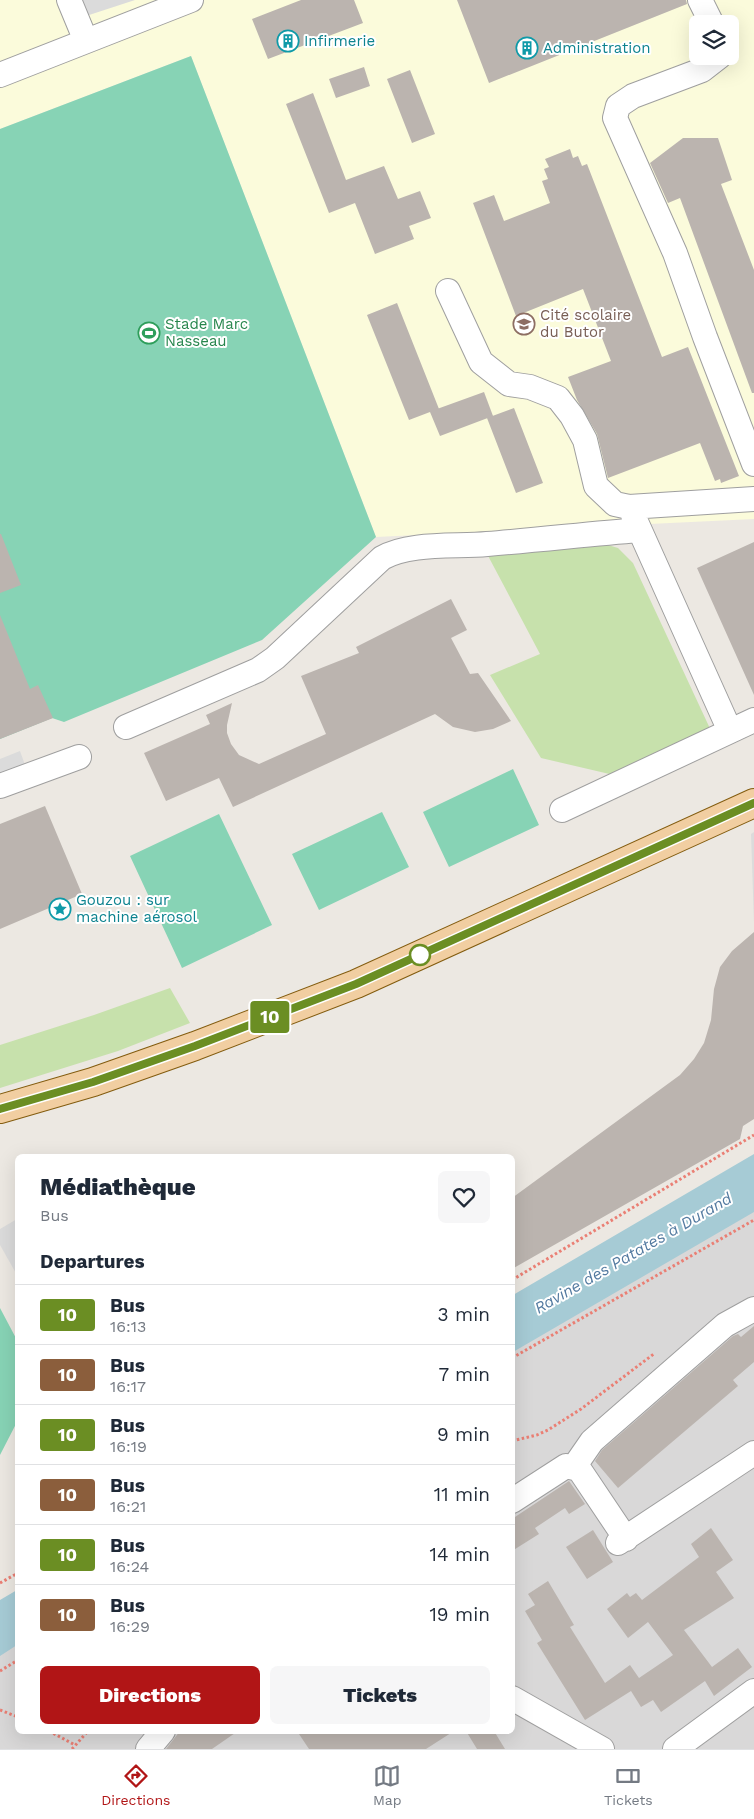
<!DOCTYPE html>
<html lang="en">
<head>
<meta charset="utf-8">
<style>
  :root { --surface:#fff; --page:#f6f6f7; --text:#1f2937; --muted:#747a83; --line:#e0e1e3; --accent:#b11516 }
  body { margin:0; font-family:"Work Sans",sans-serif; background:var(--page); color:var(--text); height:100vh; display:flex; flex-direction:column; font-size:19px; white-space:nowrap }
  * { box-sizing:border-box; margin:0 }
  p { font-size:16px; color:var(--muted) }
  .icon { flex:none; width:28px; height:28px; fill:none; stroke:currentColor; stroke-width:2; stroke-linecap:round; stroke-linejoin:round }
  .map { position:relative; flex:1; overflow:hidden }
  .details { position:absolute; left:15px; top:1154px; width:500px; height:580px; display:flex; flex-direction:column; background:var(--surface); border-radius:8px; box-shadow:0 5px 20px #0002 }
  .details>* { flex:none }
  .badge { padding:0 10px; border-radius:4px; font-size:18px; line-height:32px }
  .fabs { position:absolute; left:689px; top:15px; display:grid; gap:10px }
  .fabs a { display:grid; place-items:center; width:50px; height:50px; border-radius:8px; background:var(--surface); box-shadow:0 5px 20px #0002; font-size:25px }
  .map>.badge { position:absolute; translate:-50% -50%; box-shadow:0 0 0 2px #fff }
  h2 { padding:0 25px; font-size:19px; line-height:45px }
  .round { display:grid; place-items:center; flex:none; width:52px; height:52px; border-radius:8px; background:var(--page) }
  .summary { display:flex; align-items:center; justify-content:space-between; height:85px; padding:0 25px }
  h1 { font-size:24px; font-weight:800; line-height:38px }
  .cta { display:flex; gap:10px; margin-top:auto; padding:10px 25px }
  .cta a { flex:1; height:58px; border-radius:8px; background:var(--accent); color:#fff; font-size:20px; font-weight:800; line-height:58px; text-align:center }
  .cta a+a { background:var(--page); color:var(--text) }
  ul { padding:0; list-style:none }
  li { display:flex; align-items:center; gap:15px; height:60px; padding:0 25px; border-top:1px solid var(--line) }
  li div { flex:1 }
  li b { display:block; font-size:19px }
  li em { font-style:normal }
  li .badge { min-width:55px; font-weight:700; text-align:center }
  .tabs { display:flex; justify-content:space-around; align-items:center; height:70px; border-top:1px solid var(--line); background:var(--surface); font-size:14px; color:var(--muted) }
  .tabs a { display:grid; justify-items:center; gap:2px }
  .tabs .active { color:var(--accent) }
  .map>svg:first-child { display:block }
  .residential { fill:#d9d8d8 }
  .education { fill:#fbfbdb; fill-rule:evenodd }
  .grass { fill:#c7e1ac }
  .pitch { fill:#87d3b5 }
  .parking { fill:#dbdbdb }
  .water { fill:#a6cbd5 }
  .building { fill:#bbb4af }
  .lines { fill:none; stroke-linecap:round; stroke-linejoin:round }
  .minor-casing { stroke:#9f9f9f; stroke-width:26 }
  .major-casing { stroke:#835c0f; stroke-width:30 }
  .path { stroke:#ea7f74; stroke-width:3; stroke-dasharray:2.5 2.5; stroke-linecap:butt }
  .minor { stroke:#fff; stroke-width:24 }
  .major { stroke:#f1cea1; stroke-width:28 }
  .line-casing { stroke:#fff; stroke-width:11 }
  .line { stroke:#6b8e23; stroke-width:8 }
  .stop-dot { fill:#fff; stroke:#6b8e23; stroke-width:2.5 }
  .labels { text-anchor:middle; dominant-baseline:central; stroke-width:4; stroke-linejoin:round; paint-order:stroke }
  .culture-label { font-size:15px; fill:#0d838f; stroke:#fff; text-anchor:start }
  .education-label { font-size:15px; fill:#785e54; stroke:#fff; text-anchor:start }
  .leisure-label { font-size:15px; fill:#27864d; stroke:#fff; text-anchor:start }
  .water-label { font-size:16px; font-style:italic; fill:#537aa0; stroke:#fff }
</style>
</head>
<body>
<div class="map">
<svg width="754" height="1749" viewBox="0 0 754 1749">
  <rect width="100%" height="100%" fill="#ece8e2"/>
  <!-- residential -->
  <path class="residential" d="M754,1168V1749H0V1604L17,1594L18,1731H512L513,1308Z"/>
  <!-- education -->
  <path class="education" d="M0,0H754V519L376,537L191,56L0,129ZM698,24H730V56H698Z"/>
  <!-- grass -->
  <path class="grass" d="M601,543L618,548L633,563L713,735L618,776L541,758L490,675L540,654L486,552Z
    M170,988L190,1023L118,1051L0,1088V1045L94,1015Z"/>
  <!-- pitch -->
  <path class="pitch" d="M191,56L376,537L262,640L64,722L52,718L0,739V129Z
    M513,769L539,825L449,867L423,812Z
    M382,812L409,867L319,910L292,854Z
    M219,814L272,925L182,968L130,856Z
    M0,1308L18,1342L17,1422L0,1455Z"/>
  <!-- parking -->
  <path class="parking" d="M76,0H135L83,17Z
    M20,751L29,776L0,786V759Z
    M754,832V923L751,834Z
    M17,1219V1275L0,1245V1229Z"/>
  <!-- water -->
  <path class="water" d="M754,1154V1212L513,1352V1295Z
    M17,1590V1645L0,1656V1600Z"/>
  <!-- building -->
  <path class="building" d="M301,0H354L363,23L268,59L252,19Z
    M457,0H686L687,4L489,83Z
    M364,67L370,86L336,98L329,79Z
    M410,70L435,134L412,143L387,79Z
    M313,93L346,180L384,166L398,199L420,191L431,218L409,226L414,239L375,254L355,203L329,213L286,104Z
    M683,138H718L732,180L721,184L754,270V393H752L680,198L668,203L650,163Z
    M570,149L573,158L578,156L582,166L587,164L662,357L688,347L739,476L721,483L720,479L715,481L700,443L608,478L597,434L577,400L568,377L611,361L583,289L516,316L473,203L494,195L504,221L550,203L542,181L548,179L544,169L549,167L545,159Z
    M397,303L439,409H437L484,392L493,416L440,436L430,412L409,420L367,315Z
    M514,408L543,483L516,493L487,418Z
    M0,534H1L21,585L0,593Z
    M754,542V695L697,568Z
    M451,599L467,630L451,638L470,674L478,673L511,721L493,729L475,732L453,727L435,714L233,807L219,778L166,801L144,753L210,724L206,715L232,703L227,725V733L231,744L239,755L259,764L326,734L301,676L359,653L356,647Z
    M0,615L30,689L38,685L53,718L0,739Z
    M45,806L82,894L0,929V824Z
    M754,932V1119L743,1126L740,1139L512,1269V1198L680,1075L694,1059L704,1043L711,1020L714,989L720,967L732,951Z
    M754,1326V1362L733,1380L738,1386L618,1488L595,1461L602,1450L733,1336L738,1334L741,1337Z
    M569,1481L585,1504L569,1514L565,1508L535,1528L539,1534L512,1551V1519Z
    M711,1528L733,1560L716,1572L734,1598L684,1630L712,1667L738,1648L752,1667L714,1696L705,1681L661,1712L653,1700L641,1707L631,1691L585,1720L537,1643L542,1640L525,1611L535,1605L528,1594L548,1581L574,1625L570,1627L605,1683L630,1665L639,1678L673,1655L648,1622L628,1638L607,1609L627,1593L630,1597L636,1593L642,1600L699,1557L691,1544Z
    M593,1530L613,1562L587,1579L566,1547Z
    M180,1731H238L212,1749H166Z
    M297,1731H454L426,1749H309Z
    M466,1731H494L505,1749H477Z"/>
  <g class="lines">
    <!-- minor casing -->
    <g class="minor-casing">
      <path id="minor" d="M69,0L86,41
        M700,0L712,24
        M720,56L702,70L633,96L618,106L615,118L675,253L705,337L754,464
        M0,75L191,0
        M448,291L481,362L509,384L530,387L558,398L572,416L585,440L596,486L615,504L629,507L754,499
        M633,515L730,731
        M126,727L258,670L275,658L382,558C409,542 456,547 487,544C538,540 589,534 639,530
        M0,786L79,757
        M562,810L754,720
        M574,1467L592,1441L725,1325L754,1309
        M512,1501L566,1466L579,1469L626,1539
        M618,1543L754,1453
        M512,1698L602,1749
        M148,1749L163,1731
        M675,1749L754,1691"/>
    </g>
    <!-- major casing -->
    <g class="major-casing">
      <path id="major" d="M0,1109L93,1082L195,1046L356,984L754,803"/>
    </g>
    <!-- path -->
    <path class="path" d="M512,1280L754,1135
      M512,1358L754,1220
      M512,1441L537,1435L548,1430L581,1409L655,1353
      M0,1583L18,1573
      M0,1671L18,1660
      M0,1710L18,1717
      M49,1731L75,1745
      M72,1749L88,1731"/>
    <!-- minor -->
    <use href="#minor" class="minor"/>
    <!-- major -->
    <use href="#major" class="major"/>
  </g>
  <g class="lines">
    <!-- line casing -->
    <g class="line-casing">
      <path id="line" d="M0,1109L93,1082L195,1046L356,984L754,803"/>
    </g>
    <!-- line -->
    <use href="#line" class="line"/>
  </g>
  <!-- icons -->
  <defs>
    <g id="building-ring" transform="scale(1.125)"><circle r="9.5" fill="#fff" stroke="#0f9aa8" stroke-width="1.5"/><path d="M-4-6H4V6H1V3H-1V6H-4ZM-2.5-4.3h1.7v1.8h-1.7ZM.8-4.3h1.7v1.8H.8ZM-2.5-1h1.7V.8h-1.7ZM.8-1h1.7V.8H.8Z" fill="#0f9aa8"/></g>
    <g id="university-ring" transform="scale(1.125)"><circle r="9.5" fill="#fff" stroke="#8d6e63" stroke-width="1.5"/><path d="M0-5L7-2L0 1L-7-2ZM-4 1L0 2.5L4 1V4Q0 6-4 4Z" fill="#8d6e63"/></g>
    <g id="stadium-ring" transform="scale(1.125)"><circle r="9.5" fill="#fff" stroke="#2e9e5b" stroke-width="1.5"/><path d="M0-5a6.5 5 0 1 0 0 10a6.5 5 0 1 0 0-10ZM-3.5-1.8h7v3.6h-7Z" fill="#2e9e5b"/></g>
    <g id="sight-ring" transform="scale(1.125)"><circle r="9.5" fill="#fff" stroke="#0f9aa8" stroke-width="1.5"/><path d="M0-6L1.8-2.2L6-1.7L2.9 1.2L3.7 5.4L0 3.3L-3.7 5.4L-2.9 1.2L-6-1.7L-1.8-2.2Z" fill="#0f9aa8"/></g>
  </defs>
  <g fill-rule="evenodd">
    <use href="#building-ring" x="288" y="41"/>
    <use href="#building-ring" x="527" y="48"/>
    <use href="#university-ring" x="524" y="324"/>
    <use href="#stadium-ring" x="149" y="333"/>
    <use href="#sight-ring" x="60" y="909"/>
  </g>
  <!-- markers -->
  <circle class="stop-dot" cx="420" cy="955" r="10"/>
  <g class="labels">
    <!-- culture labels -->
    <g class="culture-label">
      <text x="304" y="41">Infirmerie</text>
      <text x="543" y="48">Administration</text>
      <text x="76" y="900">Gouzou : sur<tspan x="76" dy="17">machine aérosol</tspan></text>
    </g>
    <!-- education labels -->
    <g class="education-label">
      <text x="540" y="315">Cité scolaire<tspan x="540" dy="17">du Butor</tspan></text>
    </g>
    <!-- leisure labels -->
    <g class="leisure-label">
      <text x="165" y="324">Stade Marc<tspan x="165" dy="17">Nasseau</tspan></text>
    </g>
    <!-- water labels -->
    <g class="water-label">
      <text transform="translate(633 1253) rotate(-30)">Ravine des Patates à Durand</text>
    </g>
  </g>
</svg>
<div class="fabs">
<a><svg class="icon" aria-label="layers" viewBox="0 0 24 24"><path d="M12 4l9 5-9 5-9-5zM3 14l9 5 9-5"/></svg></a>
</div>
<b class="badge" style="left:270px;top:1017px;background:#6b8e23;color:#fff">10</b>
<section class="details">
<div class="summary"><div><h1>Médiathèque</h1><p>Bus</p></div><a class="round"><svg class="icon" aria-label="heart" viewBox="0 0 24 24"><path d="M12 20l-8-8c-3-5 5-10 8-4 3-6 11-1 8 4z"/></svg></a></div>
<h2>Departures</h2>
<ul>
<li><span class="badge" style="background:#6b8e23;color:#fff">10</span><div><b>Bus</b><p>16:13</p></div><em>3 min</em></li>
<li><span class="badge" style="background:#8b5e3c;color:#fff">10</span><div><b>Bus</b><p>16:17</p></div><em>7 min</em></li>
<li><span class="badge" style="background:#6b8e23;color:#fff">10</span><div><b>Bus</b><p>16:19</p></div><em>9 min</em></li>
<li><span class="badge" style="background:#8b5e3c;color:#fff">10</span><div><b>Bus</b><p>16:21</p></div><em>11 min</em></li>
<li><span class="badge" style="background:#6b8e23;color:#fff">10</span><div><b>Bus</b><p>16:24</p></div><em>14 min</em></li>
<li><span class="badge" style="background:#8b5e3c;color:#fff">10</span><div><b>Bus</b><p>16:29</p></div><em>19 min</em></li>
</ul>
<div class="cta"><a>Directions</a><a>Tickets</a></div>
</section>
</div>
<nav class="tabs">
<a class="active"><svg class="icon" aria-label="directions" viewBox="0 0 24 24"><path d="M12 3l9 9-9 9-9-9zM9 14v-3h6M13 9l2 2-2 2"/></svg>Directions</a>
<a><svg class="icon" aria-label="map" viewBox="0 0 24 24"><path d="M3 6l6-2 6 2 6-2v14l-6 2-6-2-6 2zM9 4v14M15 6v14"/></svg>Map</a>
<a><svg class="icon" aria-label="tickets" viewBox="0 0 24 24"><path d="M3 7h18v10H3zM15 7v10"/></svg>Tickets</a>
</nav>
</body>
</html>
